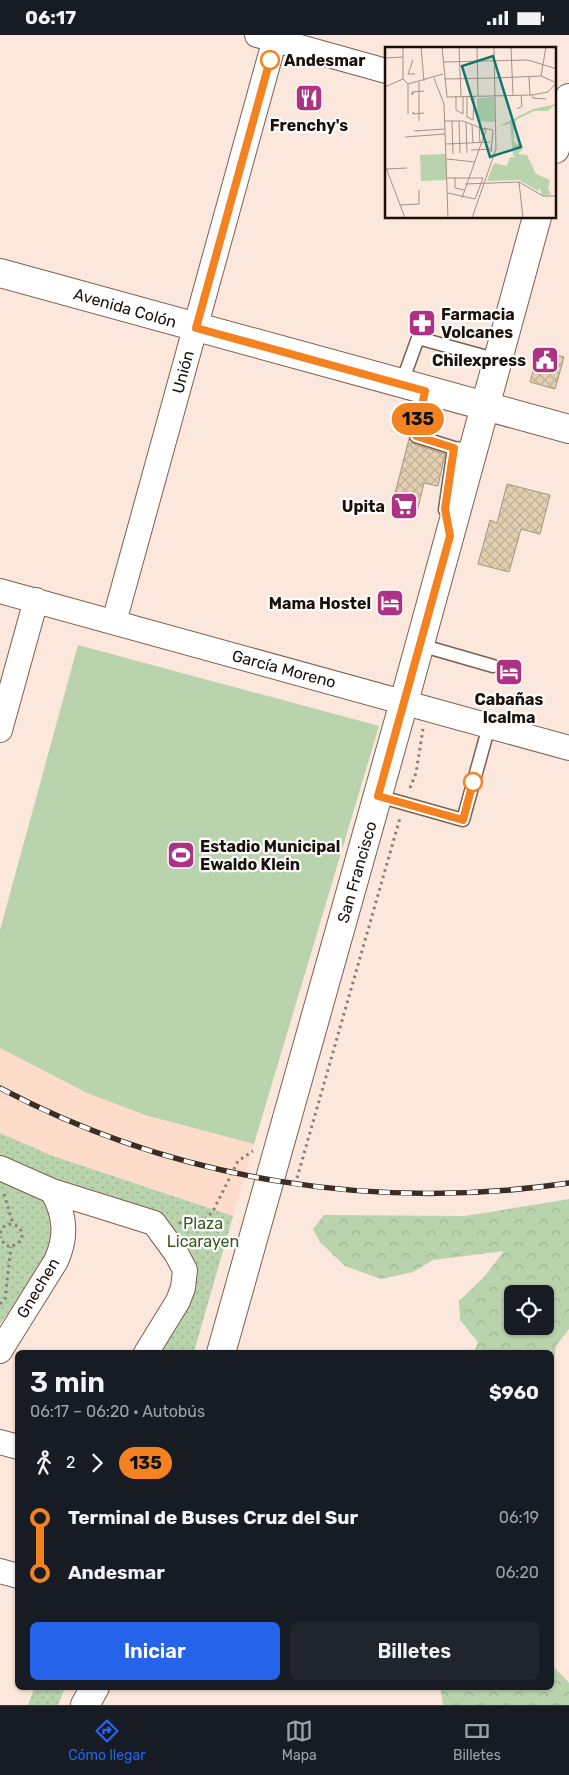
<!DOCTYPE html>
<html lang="es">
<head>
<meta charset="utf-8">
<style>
  :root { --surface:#171b24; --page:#20242c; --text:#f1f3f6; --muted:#9ea1a6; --line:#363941; --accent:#2563eb }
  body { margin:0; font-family:Rubik,sans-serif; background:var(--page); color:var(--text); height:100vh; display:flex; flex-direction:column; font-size:19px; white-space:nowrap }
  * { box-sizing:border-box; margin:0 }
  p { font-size:16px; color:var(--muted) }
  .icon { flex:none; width:28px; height:28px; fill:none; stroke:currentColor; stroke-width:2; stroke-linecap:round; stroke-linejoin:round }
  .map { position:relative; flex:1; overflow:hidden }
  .side { position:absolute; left:15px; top:1315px; width:539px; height:340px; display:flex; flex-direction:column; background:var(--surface); border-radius:8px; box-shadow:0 1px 4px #0004 }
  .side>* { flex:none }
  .badge { padding:0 10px; border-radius:16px; font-size:18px; line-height:32px }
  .fabs { position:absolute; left:504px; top:1250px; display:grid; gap:10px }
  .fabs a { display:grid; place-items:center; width:50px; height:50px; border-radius:8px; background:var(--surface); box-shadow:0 1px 4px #0004; font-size:25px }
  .map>.badge { position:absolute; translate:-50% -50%; box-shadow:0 0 0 2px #fff }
  .legs { display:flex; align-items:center; gap:8px; height:55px; padding:0 15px; font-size:16px }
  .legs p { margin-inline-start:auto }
  .headline { display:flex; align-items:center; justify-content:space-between; height:85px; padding:0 15px }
  h1 { font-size:28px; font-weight:600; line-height:38px }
  .primary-button { display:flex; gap:10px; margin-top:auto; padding:10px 15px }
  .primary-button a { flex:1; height:58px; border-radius:8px; background:var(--accent); color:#fff; font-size:20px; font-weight:600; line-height:58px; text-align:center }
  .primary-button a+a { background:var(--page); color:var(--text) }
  ul { padding:0 15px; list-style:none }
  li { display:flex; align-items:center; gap:18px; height:55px; font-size:19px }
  li i { display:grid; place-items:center; width:8px; height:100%; margin:0 6px; background:currentColor }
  li i::after { content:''; width:12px; height:12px; margin:-6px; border:4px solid; border-radius:50%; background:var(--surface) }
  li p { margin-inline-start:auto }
  li:first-child i { background:linear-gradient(#0000 50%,currentColor 0) }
  li:last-child i { background:linear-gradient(currentColor 50%,#0000 0) }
  .status { display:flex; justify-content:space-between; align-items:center; height:35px; padding:0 25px; background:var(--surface); direction:ltr }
  .status svg { height:14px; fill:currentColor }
  .menu { display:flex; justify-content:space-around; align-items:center; height:70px; border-top:1px solid var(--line); background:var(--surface); font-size:14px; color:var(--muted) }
  .menu a { display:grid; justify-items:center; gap:2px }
  .menu .selected { color:var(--accent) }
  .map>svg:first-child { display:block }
  .built { fill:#fddcc9 }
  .green { fill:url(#green-dots) }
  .forest { fill:url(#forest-crowns); fill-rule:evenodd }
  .pitch { fill:#b9d3ad }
  .building { fill:url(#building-cross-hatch); stroke:#a89679 }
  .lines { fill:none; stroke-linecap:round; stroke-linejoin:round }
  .lane-casing { stroke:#7d604f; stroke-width:15 }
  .street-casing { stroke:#7d604f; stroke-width:26 }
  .secondary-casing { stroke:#7d604f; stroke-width:30 }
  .path { stroke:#8c7c73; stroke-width:3; stroke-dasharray:2.5 4; stroke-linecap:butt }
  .lane { stroke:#fff; stroke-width:12 }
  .street { stroke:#fff; stroke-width:24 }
  .secondary { stroke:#fff; stroke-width:28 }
  .rail-casing { stroke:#392d25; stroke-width:5.5 }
  .rail { stroke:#fff; stroke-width:4; stroke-dasharray:11; stroke-linecap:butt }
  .line-1-casing { stroke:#fff; stroke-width:11 }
  .line-1 { stroke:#f58220; stroke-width:8 }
  .stop-1-dot { fill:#fff; stroke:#f58220; stroke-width:2.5 }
  .labels { text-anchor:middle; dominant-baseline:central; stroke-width:4.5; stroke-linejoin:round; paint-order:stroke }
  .stop-label { font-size:16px; font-weight:bold; fill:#1c110a; stroke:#fff; text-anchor:start }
  .poi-label { font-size:16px; font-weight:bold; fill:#1c110a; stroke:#fff; text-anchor:end }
  .street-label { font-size:16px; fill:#1c110a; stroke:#fff }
  .park-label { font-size:16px; fill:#345b1b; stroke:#fff }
  .inset-road { fill:none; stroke:#a29187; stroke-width:1 }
  .view { fill:#0f766e; fill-opacity:0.15; stroke:#0f766e; stroke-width:2.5 }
  .inset-edge { fill:none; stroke:#1c110a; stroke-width:2.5 }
</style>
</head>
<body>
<div class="status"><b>06:17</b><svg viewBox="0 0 49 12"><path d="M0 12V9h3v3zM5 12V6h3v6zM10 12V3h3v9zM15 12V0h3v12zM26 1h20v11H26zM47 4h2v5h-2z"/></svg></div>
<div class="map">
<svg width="569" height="1670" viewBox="0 0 569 1670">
  <defs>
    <pattern id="green-dots" width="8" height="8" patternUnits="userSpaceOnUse" patternTransform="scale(1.25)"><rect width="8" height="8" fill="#b9d3ad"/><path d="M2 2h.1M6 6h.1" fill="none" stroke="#9eb494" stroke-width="1.8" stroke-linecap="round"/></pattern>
    <pattern id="forest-crowns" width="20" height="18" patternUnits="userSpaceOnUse" patternTransform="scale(1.25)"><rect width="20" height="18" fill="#b9d3ad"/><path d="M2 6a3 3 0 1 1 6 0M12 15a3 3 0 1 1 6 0" fill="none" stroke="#9eb494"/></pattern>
    <pattern id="building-cross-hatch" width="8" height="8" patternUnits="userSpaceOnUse" patternTransform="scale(1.25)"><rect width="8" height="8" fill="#e2cfb1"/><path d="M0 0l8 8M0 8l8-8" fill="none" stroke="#c1b197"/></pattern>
  </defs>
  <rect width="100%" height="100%" fill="#fbe7db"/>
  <!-- built -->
  <path class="built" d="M0,1013L87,1058L145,1080L254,1109L233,1181L53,1121L0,1098Z"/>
  <!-- green -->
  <path class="green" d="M0,1098L53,1121L233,1181L194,1317H150L192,1253L196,1230L167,1190L47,1146L0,1124Z
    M0,1145L44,1165C50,1176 55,1189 54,1202C52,1225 14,1269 0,1289Z
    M34,1653V1652L65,1653L58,1670H28Z"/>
  <!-- forest -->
  <path class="forest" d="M569,1164V1294L556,1311L552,1338L551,1372V1318L474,1317L478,1307L460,1285L459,1266L484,1242L504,1216L433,1225L413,1237L381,1244L345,1231L320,1207L313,1194L324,1180L465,1181ZM512,1259H545V1291H512Z
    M551,1629L569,1648V1670H443L440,1653L551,1652Z"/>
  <!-- pitch -->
  <path class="pitch" d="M78,610L379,691L254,1109L145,1080L87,1058L0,1013V895Z"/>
  <!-- building -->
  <path class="building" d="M539,315L564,322L555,354L530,347Z
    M409,404L414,409L445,419L438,451L424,448L416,481L391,474Z
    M507,449L550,460L540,499L521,494L509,537L478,529L490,485L497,488Z"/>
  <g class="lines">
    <!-- lane casing -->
    <g class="lane-casing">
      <path id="lane" d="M401,350L418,303L498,325
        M425,356L416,401L454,413L474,415
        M445,475L454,413
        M420,610L493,631
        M378,761L463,785L489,691"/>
    </g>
    <!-- street casing -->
    <g class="street-casing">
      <path id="street" d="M257,0L386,36
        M0,556L569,713
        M114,587L276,0
        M0,695L36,565
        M0,1133L52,1156C66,1180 67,1202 56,1226L0,1316
        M52,1156L154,1188L176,1218L185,1235L183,1253L178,1266L146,1318
        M0,1407L18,1412
        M0,1536L18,1541"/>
    </g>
    <!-- secondary casing -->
    <g class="secondary-casing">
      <path id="secondary" d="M555,114L569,63
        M0,238L569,394
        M221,1318L404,667L537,182
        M85,1670L95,1652"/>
    </g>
    <!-- path -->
    <path class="path" d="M410,753L416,738L423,694
      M297,1143L400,783
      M4,1159L13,1189
      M179,1188L206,1184L213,1176L238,1126L253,1116
      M0,1198L5,1190C17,1187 25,1195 21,1206L11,1212L5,1210L0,1202
      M0,1269L5,1264L11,1212"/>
    <!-- lane -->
    <use href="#lane" class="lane"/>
    <!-- street -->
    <use href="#street" class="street"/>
    <!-- secondary -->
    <use href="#secondary" class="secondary"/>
    <!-- rail casing -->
    <g class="rail-casing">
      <path id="rail" d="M0,1053C173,1145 375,1177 569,1148"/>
    </g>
    <!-- rail -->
    <use href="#rail" class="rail"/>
  </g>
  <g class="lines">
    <!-- line-1 casing -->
    <g class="line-1-casing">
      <path id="line-1" d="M270,25L196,293L425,356L416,401L454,413L445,474L450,501L378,761L463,785L473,747"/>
    </g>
    <!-- line-1 -->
    <use href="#line-1" class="line-1"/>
  </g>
  <!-- icons -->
  <defs>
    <g id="restaurant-square" transform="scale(1.4375)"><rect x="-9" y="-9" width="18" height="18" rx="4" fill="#ae3284" stroke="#fff"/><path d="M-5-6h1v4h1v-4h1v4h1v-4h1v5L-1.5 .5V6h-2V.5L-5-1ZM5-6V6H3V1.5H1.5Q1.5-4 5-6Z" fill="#fff"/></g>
    <g id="pharmacy-square" transform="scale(1.4375)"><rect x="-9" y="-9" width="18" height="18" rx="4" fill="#ae3284" stroke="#fff"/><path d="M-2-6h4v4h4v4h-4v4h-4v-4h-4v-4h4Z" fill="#fff"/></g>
    <g id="civic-square" transform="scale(1.4375)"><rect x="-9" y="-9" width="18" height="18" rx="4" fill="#ae3284" stroke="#fff"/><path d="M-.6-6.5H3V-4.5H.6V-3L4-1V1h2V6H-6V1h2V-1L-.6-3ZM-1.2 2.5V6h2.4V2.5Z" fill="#fff"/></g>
    <g id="supermarket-square" transform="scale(1.4375)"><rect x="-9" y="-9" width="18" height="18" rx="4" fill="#ae3284" stroke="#fff"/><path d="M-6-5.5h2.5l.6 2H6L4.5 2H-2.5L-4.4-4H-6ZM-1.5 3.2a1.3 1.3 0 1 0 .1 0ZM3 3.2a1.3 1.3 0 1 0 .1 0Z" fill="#fff"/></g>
    <g id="hotel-square" transform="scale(1.4375)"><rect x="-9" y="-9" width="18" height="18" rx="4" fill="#ae3284" stroke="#fff"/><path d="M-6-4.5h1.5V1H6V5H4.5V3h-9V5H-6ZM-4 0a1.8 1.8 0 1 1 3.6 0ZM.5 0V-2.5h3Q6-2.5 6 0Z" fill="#fff"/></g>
    <g id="stadium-square" transform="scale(1.4375)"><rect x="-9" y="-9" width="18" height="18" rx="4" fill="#ae3284" stroke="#fff"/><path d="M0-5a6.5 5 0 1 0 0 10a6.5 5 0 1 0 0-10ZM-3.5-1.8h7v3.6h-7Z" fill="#fff"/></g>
  </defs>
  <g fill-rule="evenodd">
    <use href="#restaurant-square" x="309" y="63"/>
    <use href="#pharmacy-square" x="422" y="288"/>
    <use href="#civic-square" x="545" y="325"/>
    <use href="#supermarket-square" x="404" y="471"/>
    <use href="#hotel-square" x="390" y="568"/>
    <use href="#hotel-square" x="509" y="637"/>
    <use href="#stadium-square" x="181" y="820"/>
  </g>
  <!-- markers -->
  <g class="stop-1-dot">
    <circle cx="270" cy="25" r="9"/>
    <circle cx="473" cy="747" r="9"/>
  </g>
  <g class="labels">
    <!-- stop labels -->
    <g class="stop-label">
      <text x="284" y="25">Andesmar</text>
    </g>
    <!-- poi labels -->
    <g class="poi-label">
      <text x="309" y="90" text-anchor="middle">Frenchy's</text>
      <text x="441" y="279" text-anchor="start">Farmacia<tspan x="441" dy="18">Volcanes</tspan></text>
      <text x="526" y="325">Chilexpress</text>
      <text x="385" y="471">Upita</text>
      <text x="371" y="568">Mama Hostel</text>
      <text x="509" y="664" text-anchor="middle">Cabañas<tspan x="509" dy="18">Icalma</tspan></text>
      <text x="200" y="811" text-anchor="start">Estadio Municipal<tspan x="200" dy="18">Ewaldo Klein</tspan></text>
    </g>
    <!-- street labels -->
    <g class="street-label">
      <text transform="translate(125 273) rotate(16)">Avenida Colón</text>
      <text transform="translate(183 337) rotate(-75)">Unión</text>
      <text transform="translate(284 634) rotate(15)">García Moreno</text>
      <text transform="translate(357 837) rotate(-74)">San Francisco</text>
      <text transform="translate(38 1253) rotate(-59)">Gnechen</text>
    </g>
    <!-- park labels -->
    <g class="park-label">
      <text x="203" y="1188">Plaza<tspan x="203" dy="18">Licarayen</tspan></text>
    </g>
  </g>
  <!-- overview -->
  <g transform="translate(385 12)">
    <rect width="171" height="171" fill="#fbe7db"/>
    <path d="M125,110L133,111L157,135L153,144L134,133L102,134L109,116L122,119Z" fill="#b9d3ad"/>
    <path d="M171,57L163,64H149L131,73L129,81V95L138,101L133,107L142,108L151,127L165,133L163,141L166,147L157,149L154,138L128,108L125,77L114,79L148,62Z" fill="#b9d3ad"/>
    <path d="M61,107L62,133L36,134L35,108Z" fill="#b9d3ad"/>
    <path d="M109,50L110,75L92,74V51Z" fill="#b9d3ad"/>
    <path class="inset-road" d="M18,0V32M36,0L39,34M57,0L62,50L147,48L163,45L172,35M74,0L76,49M92,0L93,49M126,0L128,48M0,11L18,10M28,13L23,27H30M58,15L143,13L172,22M156,29L161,0M144,30L145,48M49,31L59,57L63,171M110,31L156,29L172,36M18,32L23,37L58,27M59,32L110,31M34,35V74M23,37V67M0,40L18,32M29,45L27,48V45L39,44M147,48L148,51L161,52M71,49V63L78,67V49M82,49V70L88,73L89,49M132,62L137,59L136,48M30,67L28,65V67L39,66M60,74H78L101,83L77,151M67,74L68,107M74,74L75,106M81,76L82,106M87,78L88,96M94,80L95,96M99,81L108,83L106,105M29,84L60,82M20,90L60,87M61,97L105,95M86,103L107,102M62,112L90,115M0,118L20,171M2,122L22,121M62,131H98L90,152L63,146M70,131V141L79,143M134,135L138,171M80,137L134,135L158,149H172M15,158L34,157V143M87,171L111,102L109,0"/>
    <path class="view" d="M108,9L136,100L105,110L77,19Z"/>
    <rect width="171" height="171" class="inset-edge"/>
  </g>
</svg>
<div class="fabs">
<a><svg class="icon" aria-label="locate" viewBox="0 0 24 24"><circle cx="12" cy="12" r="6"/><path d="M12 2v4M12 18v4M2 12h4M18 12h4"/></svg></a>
</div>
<b class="badge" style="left:418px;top:384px;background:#f58220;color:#111">135</b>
<section class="side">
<div class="headline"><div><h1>3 min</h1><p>06:17 – 06:20 · Autobús</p></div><b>$960</b></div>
<div class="legs"><svg class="icon" aria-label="walk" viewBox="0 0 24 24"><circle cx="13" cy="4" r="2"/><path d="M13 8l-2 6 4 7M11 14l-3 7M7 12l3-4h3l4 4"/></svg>2<svg class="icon" aria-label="forward" viewBox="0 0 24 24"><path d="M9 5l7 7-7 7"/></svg><b class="badge" style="background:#f58220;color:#111">135</b></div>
<ul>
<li><i style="color:#f58220"></i><b>Terminal de Buses Cruz del Sur</b><p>06:19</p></li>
<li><i style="color:#f58220"></i><b>Andesmar</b><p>06:20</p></li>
</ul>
<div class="primary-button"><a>Iniciar</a><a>Billetes</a></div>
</section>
</div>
<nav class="menu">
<a class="selected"><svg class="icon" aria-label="directions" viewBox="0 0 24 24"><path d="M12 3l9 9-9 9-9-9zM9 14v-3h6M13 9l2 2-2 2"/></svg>Cómo llegar</a>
<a><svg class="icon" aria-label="map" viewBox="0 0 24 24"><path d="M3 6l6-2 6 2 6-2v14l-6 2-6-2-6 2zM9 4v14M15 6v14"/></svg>Mapa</a>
<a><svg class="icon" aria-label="tickets" viewBox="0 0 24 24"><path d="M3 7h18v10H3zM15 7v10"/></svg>Billetes</a>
</nav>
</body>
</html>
